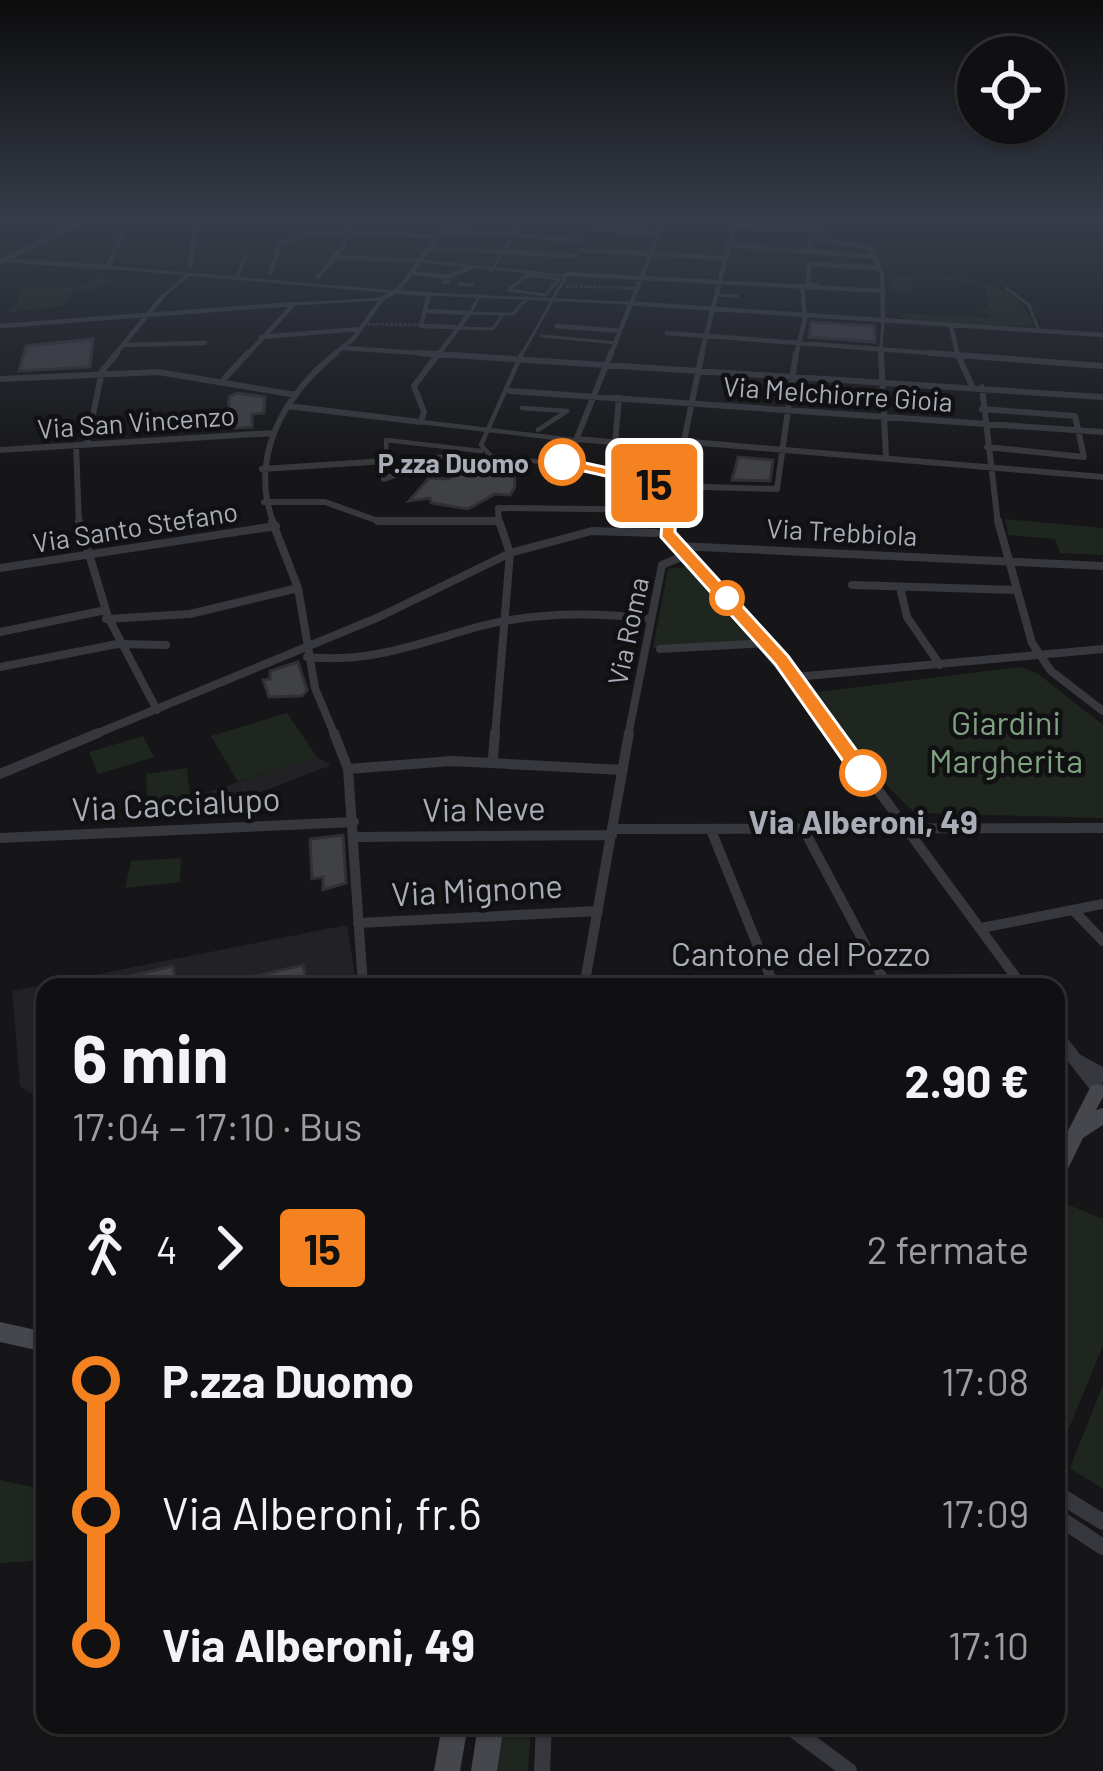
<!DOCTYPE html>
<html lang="it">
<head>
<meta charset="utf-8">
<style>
  :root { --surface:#101012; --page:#19191b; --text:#f1f3f6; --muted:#9c9d9f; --line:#303032 }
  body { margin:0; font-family:Barlow,sans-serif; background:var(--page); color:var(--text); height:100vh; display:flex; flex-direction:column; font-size:45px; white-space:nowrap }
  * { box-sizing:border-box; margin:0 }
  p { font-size:39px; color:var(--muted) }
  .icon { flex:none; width:66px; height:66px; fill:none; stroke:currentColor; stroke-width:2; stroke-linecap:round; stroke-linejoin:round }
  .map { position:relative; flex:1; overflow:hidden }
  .side { position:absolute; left:36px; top:978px; width:1029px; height:756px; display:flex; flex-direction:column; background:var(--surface); border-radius:24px; box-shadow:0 3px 9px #0004,0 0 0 3px var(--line) }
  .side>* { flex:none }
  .badge { padding:0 24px; border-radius:9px; font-size:42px; line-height:78px }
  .fabs { position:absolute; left:957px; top:36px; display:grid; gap:24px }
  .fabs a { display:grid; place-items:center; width:108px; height:108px; border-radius:50%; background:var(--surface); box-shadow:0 3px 9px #0004,0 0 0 3px var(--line); font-size:60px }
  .map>.badge { position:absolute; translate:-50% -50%; box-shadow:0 0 0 6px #fff }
  .legs { display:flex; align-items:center; gap:18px; height:132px; padding:0 36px; font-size:39px }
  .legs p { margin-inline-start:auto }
  .overview { display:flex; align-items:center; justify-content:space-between; height:204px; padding:0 36px }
  h1 { font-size:66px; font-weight:700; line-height:90px }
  ul { padding:0 36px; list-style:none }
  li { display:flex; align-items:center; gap:42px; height:132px; font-size:45px }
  li i { display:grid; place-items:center; width:18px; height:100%; margin:0 15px; background:currentColor }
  li i::after { content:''; width:30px; height:30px; margin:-15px; border:9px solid; border-radius:50%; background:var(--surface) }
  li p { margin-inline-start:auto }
  li:first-child i { background:linear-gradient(#0000 50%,currentColor 0) }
  li:last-child i { background:linear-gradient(currentColor 50%,#0000 0) }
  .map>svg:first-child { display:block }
  .built { fill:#222225 }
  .green { fill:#1e261f }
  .building { fill:#404145; stroke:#303034; stroke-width:3 }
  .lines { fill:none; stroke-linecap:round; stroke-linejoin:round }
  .pedestrian-tunnel { stroke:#333438; stroke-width:3; stroke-dasharray:3 1.5; stroke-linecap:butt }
  .pedestrian-far1 { stroke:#37383d; stroke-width:3 }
  .pedestrian { stroke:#37383d; stroke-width:4.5 }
  .minor-far5 { stroke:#37383d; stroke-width:4.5 }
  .minor-far4 { stroke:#37383d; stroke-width:6 }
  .minor-far3 { stroke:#37383d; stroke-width:8 }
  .minor-far2 { stroke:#37383d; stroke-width:10 }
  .minor-far1 { stroke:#37383d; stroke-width:14 }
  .minor { stroke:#37383d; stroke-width:16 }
  .tertiary { stroke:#37383d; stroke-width:6 }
  .secondary { fill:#45474d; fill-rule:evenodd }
  .line-1 { fill:#f58220; stroke:#fff; stroke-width:3 }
  .stop-1-dot { fill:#fff; stroke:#f58220; stroke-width:6 }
  .labels { text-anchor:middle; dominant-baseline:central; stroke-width:9; stroke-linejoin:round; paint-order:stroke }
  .far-street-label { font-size:27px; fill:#a8adb8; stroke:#111113 }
  .far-stop-label { font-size:27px; font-weight:bold; fill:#a8adb8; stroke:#111113; text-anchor:end }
  .park-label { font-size:33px; fill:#7fa381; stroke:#111113 }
  .street-label { font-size:33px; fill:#a8adb8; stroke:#111113 }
  .stop-label { font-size:33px; font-weight:bold; fill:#a8adb8; stroke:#111113 }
</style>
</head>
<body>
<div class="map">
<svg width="1103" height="1771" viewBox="0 0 1103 1771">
  <rect width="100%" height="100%" fill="#161618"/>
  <!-- built -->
  <path class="built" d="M317,757L331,765L222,807L205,793Z
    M347,925L357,987H45V1103L20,1086L12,991Z"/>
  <!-- green -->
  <path class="green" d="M890,276C946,278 1012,268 1034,327L907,320L897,313L991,318L981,308H989L987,299L994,297L986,296L984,282L912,278L913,294L891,290Z
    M99,278L110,279L98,289H73L64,306L5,313L17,302L21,287H76Z
    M1005,519L1103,528V555L1060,553L1055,539L1008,535Z
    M691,566L760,643L653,648L668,569Z
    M1020,667L1037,673L1103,725V818L915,813L875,774L817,692Z
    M287,713L317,757L238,782L211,736Z
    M143,736L154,757L98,774L89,752Z
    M187,768L191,808L148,815L146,774Z
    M181,858L180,882L125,888L131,861Z
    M1069,1205L1103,1219V1346L1056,1459V1232Z
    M1103,1385V1489L1070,1468Z
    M0,1480L45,1490V1560L0,1563Z
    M499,1725H531L528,1771H492Z"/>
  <!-- building -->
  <path class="building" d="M811,322L874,326L875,342L809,337Z
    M93,339L90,367L19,371L26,346Z
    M237,393L265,397L264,413L252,414V427L229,428V397Z
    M738,457L773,460L770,481L732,480Z
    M454,459L514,466L515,487L510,495L495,494L468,509L431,503L430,498L409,501L429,478L449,479Z
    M298,662L307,690L302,696L269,697L263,680L270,679V671Z
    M343,835L346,883L323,890V877L312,879L310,839Z
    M303,965L308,987H225V983Z
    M173,966L175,979L100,987L99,983Z"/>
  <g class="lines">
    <!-- pedestrian-tunnel -->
    <path class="pedestrian-tunnel" d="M566,286L629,288
      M363,324L421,325"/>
    <!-- pedestrian-far1 -->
    <path class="pedestrian-far1" d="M478,221L521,223
      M1098,221L1103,223
      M421,261L566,276L521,356
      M107,267L395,292
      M491,271L523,221
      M527,275L559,279L545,295L508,290Z
      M237,278L246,254
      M443,282H449
      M459,284L473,285
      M629,288H634
      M1006,288L1029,305L1039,331
      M429,294L627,303
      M717,295L738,296
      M163,296L188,275
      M294,304L382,299
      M503,314H513L528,297
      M457,328L493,329L503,314L470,313L480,295
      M542,336L617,343
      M881,347L883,321"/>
    <!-- pedestrian -->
    <path class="pedestrian" d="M522,353L481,445L491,456L566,465
      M522,408L567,411L538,430
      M421,422L573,440
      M387,461L386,440L481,451"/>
    <!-- minor-far5 -->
    <path class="minor-far5" d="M734,226L820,230
      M593,229L660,233
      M441,231L514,234
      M514,235L584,241
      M729,245L876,257
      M431,248L576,256
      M579,250L726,258
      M807,251L812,238L870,248L882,274L883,321
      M336,257L421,261
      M0,260L107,267L124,230
      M190,266L196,221
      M270,273L280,244L314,232L438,236
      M412,273L448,277L470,268
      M567,274L884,291
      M318,277L344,245L349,221
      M816,285L808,284L809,264L880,268
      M395,292L429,294
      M429,294L421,326L455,327
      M627,303L1103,335
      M425,311L470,313
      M0,326L294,304
      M557,326L620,331
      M951,326L958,356
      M667,333L970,356
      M261,337L360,329
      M125,345L205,343
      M881,347V356
      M343,348L466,356
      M114,356L163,296
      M246,356L294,304
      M332,356L354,338L382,299L399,289L449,221
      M437,356L470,313
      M610,356L664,221
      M701,356L735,221
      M796,356L805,318L802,286"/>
    <!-- minor-far4 -->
    <path class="minor-far4" d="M419,353L1103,397
      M611,353L566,465L672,486L777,489L796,353
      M881,353L886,457
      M930,353L1103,366
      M957,353L972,386
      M0,379L158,372L296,395
      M224,379L248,353
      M982,387L998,524
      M510,391L1103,432
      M287,406L421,422L424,412L414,386L439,353
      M982,409L1075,416L1084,457L987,447
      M577,439L679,448
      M680,441L1103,477
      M615,443L619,398
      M87,444L102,371L117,353
      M76,445L79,524
      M0,450L274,433
      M262,469L447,457L445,471H406L384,479
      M264,502H325L381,522L497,521
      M274,524C248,458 283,396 336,353
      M499,524L498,508L666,510
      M667,524L702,353"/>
    <!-- minor-far3 -->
    <path class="minor-far3" d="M79,521L108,617L157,710
      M272,521L298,588L315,688L335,736
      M378,521H495
      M668,521L666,533L838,736
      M998,521L1032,643L1051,671L1103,711
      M678,546L1103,566
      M0,568L276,526
      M852,585L1015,590
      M900,587L907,617L940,665
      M106,619L190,614L298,588
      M0,632L101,611
      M660,649L767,643
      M307,657C370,664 422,642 481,626C537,612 592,612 649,619
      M0,667L117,644L166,645
      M795,677L1103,649
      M91,736L379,617L510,553L592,531L656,533
      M495,736L510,553L499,521
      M628,736L662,565L686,555"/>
    <!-- minor-far2 -->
    <path class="minor-far2" d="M334,733L348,769L363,987
      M836,733L1023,987
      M493,758L495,733
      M348,769L452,761L623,770
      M0,774L98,733
      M612,829L1103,828
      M711,830L772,981
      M804,830L884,980
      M356,837L612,835
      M0,838L354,822
      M1074,911L1103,941
      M358,923L598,911
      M981,928L1103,904
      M586,981L1017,979
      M584,987L629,733"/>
    <!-- minor-far1 -->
    <path class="minor-far1" d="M1056,1035L1096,1086
      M1079,1062L1103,1075"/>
    <!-- minor -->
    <path class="minor" d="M1056,1493L1103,1522
      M1056,1516L1103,1547
      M787,1725L849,1771
      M542,1771L544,1725"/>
    <!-- tertiary -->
    <path class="tertiary" d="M0,262L85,221"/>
    <!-- secondary -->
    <path class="secondary" d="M1097,1084L1103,1086V1097L1096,1110L1103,1108V1125L1083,1138L1063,1179L1056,1181V1154L1091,1086Z
      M0,1322L45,1332V1352L0,1342Z
      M442,1725H468L460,1771H434Z
      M478,1725H504L497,1771H471Z"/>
  </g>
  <!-- sky -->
  <linearGradient id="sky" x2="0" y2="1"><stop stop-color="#0c0c0d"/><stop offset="0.47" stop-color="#363c48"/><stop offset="1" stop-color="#363c48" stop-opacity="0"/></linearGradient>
  <rect width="1103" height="469" fill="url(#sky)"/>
  <!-- line-1 -->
  <path class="line-1" d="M562,458L677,483L675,532L788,656L873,773L870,778H855L775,664L661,537L664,489L557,465Z"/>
  <!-- markers -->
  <g class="stop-1-dot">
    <circle cx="562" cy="462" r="21"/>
    <circle cx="727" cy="598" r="15"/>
    <circle cx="863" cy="773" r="21"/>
  </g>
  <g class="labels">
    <!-- far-street labels -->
    <g class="far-street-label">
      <text transform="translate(838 393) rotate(4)">Via Melchiorre Gioia</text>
      <text transform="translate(136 421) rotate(-4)">Via San Vincenzo</text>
      <text transform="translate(135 526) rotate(-9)">Via Santo Stefano</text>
      <text transform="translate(842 531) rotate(3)">Via Trebbiola</text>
      <text transform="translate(627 631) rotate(-78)">Via Roma</text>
    </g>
    <!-- far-stop labels -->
    <g class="far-stop-label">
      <text x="529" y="462">P.zza Duomo</text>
    </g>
    <!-- park labels -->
    <g class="park-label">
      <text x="1006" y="722">Giardini<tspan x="1006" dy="38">Margherita</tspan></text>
    </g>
    <!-- street labels -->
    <g class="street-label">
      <text transform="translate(176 803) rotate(-3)">Via Caccialupo</text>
      <text transform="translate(484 808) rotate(-1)">Via Neve</text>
      <text transform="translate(477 889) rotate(-3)">Via Mignone</text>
      <text x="801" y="953">Cantone del Pozzo</text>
    </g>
    <!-- stop labels -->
    <g class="stop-label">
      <text x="863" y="821">Via Alberoni, 49</text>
    </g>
  </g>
</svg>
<div class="fabs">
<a><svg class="icon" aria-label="locate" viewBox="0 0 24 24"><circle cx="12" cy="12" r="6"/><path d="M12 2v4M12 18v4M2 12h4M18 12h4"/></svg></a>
</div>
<b class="badge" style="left:654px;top:483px;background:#f58220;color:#111">15</b>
<section class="side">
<div class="overview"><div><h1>6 min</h1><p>17:04 – 17:10 · Bus</p></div><b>2.90 €</b></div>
<div class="legs"><svg class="icon" aria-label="walk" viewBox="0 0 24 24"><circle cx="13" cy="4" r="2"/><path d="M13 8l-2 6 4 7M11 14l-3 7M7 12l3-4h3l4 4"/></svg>4<svg class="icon" aria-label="forward" viewBox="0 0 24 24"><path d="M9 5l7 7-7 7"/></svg><b class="badge" style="background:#f58220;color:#111">15</b><p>2 fermate</p></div>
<ul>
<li><i style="color:#f58220"></i><b>P.zza Duomo</b><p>17:08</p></li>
<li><i style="color:#f58220"></i><span>Via Alberoni, fr.6</span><p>17:09</p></li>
<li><i style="color:#f58220"></i><b>Via Alberoni, 49</b><p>17:10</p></li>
</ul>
</section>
</div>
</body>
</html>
